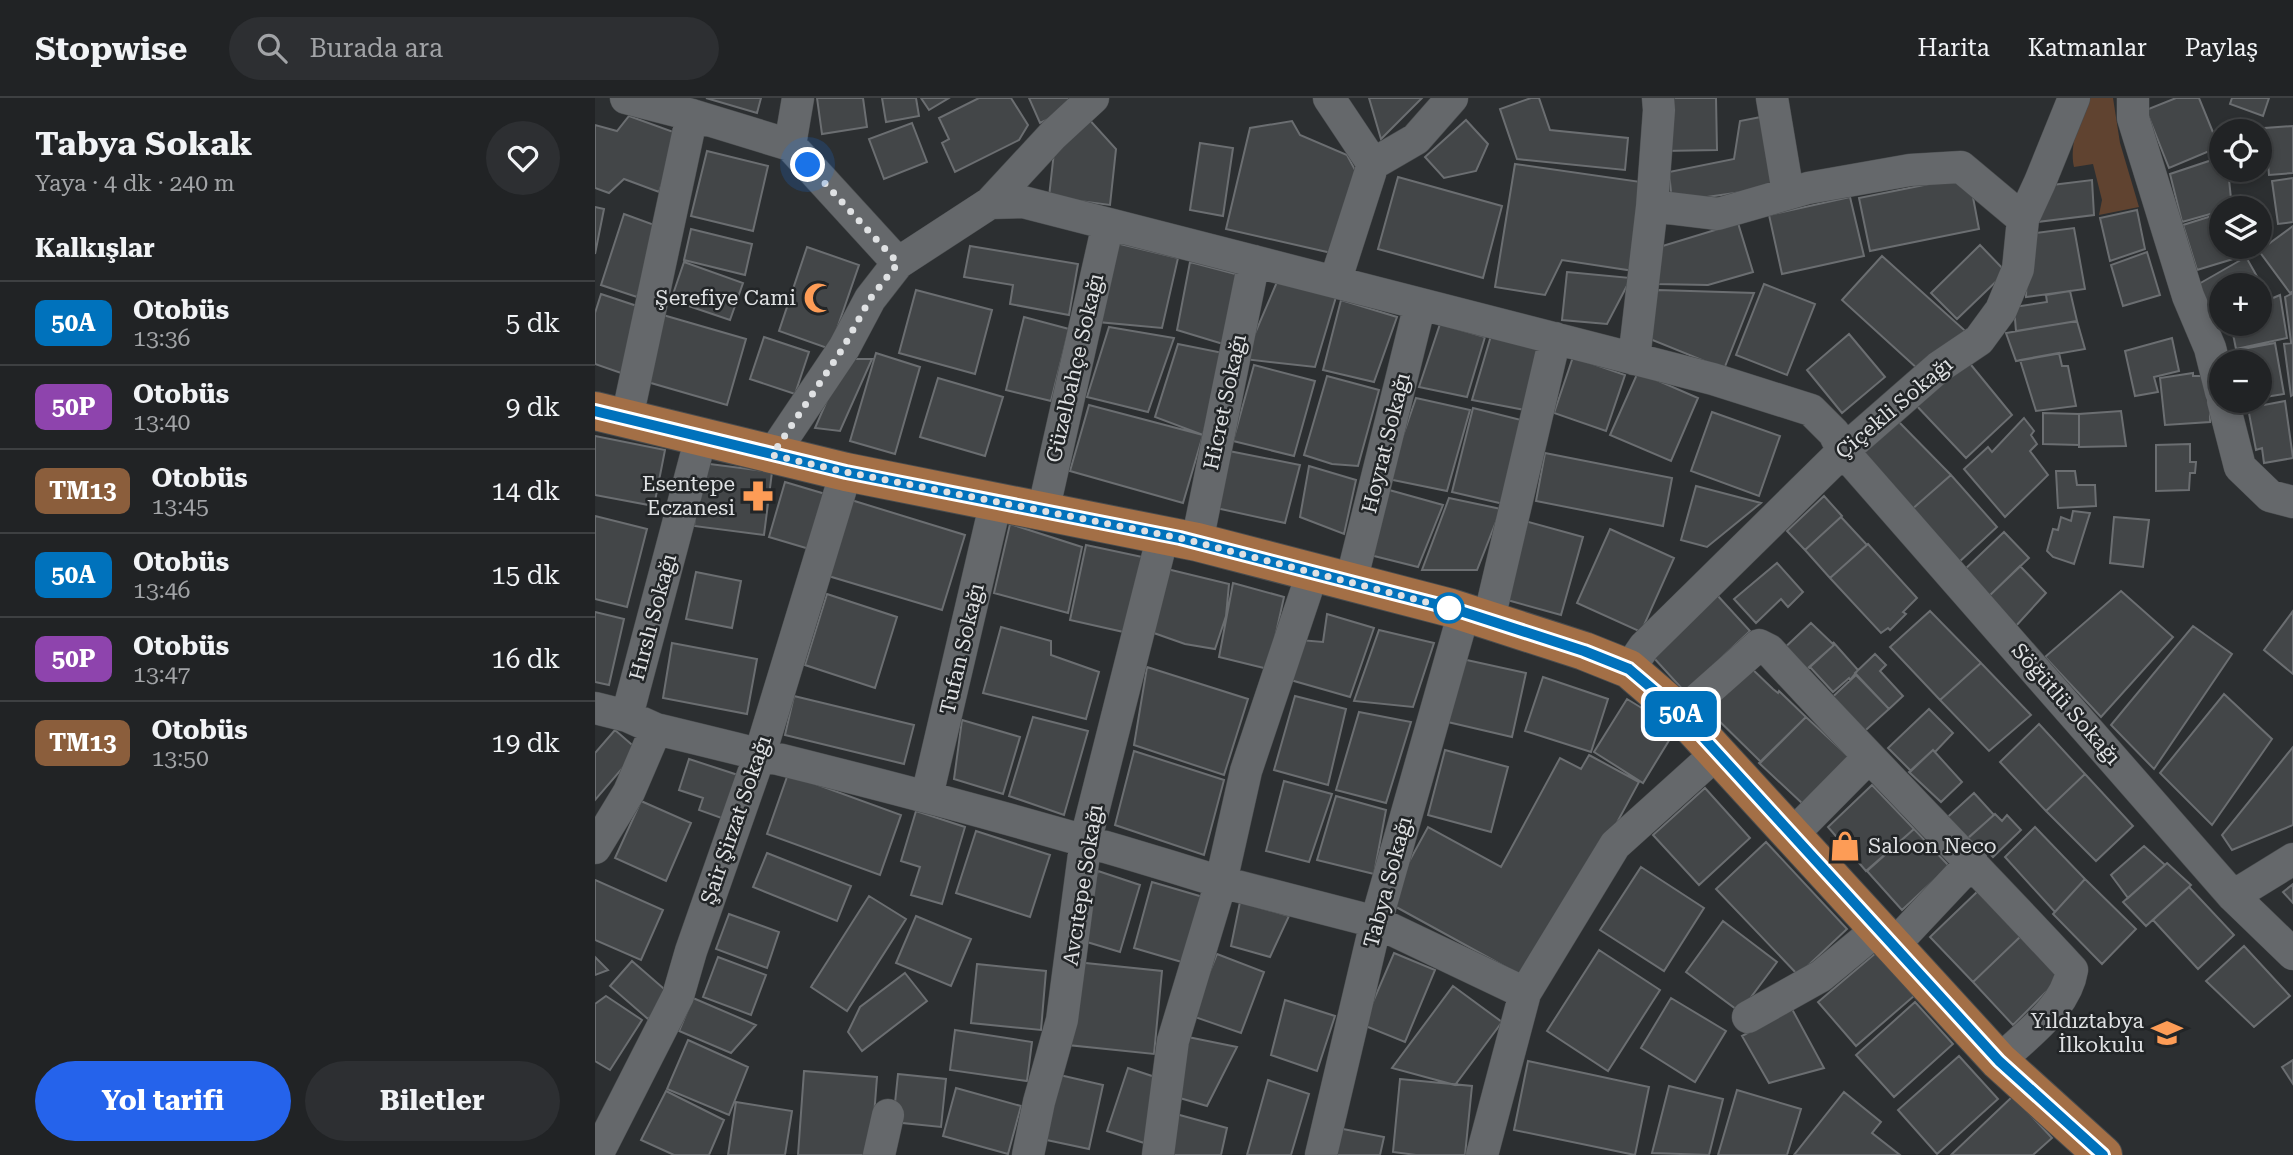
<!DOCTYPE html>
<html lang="tr">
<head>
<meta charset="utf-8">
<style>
  :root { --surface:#212325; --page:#2d2f32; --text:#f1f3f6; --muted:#a2a4a7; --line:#3e4042; --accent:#2563eb }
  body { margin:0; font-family:"Roboto Serif",serif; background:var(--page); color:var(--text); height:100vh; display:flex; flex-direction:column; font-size:26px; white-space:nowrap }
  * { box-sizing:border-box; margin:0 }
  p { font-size:23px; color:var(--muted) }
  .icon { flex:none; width:38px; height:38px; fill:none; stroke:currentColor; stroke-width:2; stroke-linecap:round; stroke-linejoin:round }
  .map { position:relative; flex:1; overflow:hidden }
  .drawer { display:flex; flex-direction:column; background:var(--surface); width:595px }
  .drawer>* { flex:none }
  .badge { padding:0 14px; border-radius:10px; font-size:24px; line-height:46px }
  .controls { position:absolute; left:1614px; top:21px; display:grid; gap:14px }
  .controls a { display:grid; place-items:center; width:63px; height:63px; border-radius:50%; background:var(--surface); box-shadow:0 4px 10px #0003,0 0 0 2px var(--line); font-size:35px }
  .you { position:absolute; width:35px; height:35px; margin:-18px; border:5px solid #fff; border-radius:50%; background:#1a73e8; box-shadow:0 0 0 10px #1a73e833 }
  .map>.badge { position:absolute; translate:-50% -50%; box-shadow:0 0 0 4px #fff }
  h2 { padding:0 35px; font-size:26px; line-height:63px }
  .round { display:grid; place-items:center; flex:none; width:74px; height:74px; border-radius:37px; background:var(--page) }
  .head { display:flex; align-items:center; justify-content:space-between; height:119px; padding:0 35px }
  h1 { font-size:33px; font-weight:700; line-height:52px }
  .action { display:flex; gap:14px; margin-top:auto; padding:14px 35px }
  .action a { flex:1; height:80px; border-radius:42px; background:var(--accent); color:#fff; font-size:28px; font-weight:700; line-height:80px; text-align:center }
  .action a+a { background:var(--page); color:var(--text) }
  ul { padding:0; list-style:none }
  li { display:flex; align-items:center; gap:21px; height:84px; padding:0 35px; border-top:2px solid var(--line) }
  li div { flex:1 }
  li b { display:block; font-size:26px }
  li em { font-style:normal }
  li .badge { min-width:77px; font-weight:700; text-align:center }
  header { display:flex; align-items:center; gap:42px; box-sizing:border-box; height:98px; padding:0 35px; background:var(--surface); border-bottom:2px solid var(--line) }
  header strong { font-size:33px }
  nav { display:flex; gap:38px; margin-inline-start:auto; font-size:24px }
  .search { width:490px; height:63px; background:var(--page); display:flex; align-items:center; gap:18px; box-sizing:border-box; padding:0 24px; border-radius:38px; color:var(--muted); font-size:26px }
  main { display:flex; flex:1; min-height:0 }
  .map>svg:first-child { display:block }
  .green { fill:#604330 }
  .building { fill:#434648; stroke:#6b6e71; stroke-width:2 }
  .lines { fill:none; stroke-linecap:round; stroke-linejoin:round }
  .minor-casing { stroke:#494c4e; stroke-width:33 }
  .major-casing { stroke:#494c4e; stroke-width:40 }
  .minor { stroke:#65686b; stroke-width:32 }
  .major { stroke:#a36f46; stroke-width:38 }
  .line-casing { stroke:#fff; stroke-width:16 }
  .line { stroke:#0072bc; stroke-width:10 }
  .walk { stroke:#dfe1e3; stroke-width:7; stroke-dasharray:0 12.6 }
  .stop-dot { fill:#fff; stroke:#0072bc; stroke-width:3.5 }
  .labels { text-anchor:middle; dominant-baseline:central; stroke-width:5; stroke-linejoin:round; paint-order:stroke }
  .poi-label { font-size:21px; fill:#dfe1e3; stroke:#222527; text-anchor:end }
  .street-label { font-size:21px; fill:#dfe1e3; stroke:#222527 }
</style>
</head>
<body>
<header>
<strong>Stopwise</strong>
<div class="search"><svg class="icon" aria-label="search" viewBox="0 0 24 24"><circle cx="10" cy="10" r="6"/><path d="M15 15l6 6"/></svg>Burada ara</div>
<nav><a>Harita</a><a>Katmanlar</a><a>Paylaş</a></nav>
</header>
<main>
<section class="drawer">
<div class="head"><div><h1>Tabya Sokak</h1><p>Yaya · 4 dk · 240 m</p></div><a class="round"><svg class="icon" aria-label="heart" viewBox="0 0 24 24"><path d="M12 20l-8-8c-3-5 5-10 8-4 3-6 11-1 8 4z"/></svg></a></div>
<h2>Kalkışlar</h2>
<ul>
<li><span class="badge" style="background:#0072bc;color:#fff">50A</span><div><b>Otobüs</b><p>13:36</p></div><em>5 dk</em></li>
<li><span class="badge" style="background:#8e44ad;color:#fff">50P</span><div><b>Otobüs</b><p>13:40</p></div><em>9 dk</em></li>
<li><span class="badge" style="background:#8b5e3c;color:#fff">TM13</span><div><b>Otobüs</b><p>13:45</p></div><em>14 dk</em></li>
<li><span class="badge" style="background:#0072bc;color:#fff">50A</span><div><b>Otobüs</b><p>13:46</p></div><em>15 dk</em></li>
<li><span class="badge" style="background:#8e44ad;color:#fff">50P</span><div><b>Otobüs</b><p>13:47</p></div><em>16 dk</em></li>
<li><span class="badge" style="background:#8b5e3c;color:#fff">TM13</span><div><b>Otobüs</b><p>13:50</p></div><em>19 dk</em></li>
</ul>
<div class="action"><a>Yol tarifi</a><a>Biletler</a></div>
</section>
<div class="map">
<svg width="1698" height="1057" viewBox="0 0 1698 1057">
  <rect width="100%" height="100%" fill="#2c2f31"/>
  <!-- green -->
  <path class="green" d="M1493,0H1518L1525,45L1544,109L1504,117L1507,102L1498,66L1479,69C1474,46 1485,21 1493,0Z"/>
  <!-- building -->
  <path class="building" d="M111,0H166L162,15Z
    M222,0H268L272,29L227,36Z
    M287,0H321L324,18L291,24Z
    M326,0H354L334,12Z
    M384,0H416L433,27L424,42L360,74L347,45L354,41L344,20Z
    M434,0H474L478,10L445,25Z
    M774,0H827L786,41Z
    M936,0H944L955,32L1033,40L1030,72L922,61L905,11Z
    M1067,0H1121L1122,52L1068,53Z
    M1581,0H1604L1624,49L1574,70L1551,12Z
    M1637,0H1674L1668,18L1635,6Z
    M1176,17L1188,88L1077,104L1074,74L1139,61L1145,23Z
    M34,18L84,36L64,94L29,81L14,95L0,90V27L22,33Z
    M491,18L521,51L515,107L454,99L460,45Z
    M871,22L893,46L881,73L849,80L830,59Z
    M697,23L705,37L752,57L766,83L741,156L631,131L655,30Z
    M317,25L332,64L289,81L274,41Z
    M1698,28V75L1674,77L1670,30Z
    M605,45L638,50L628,118L595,112Z
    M112,53L173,68L158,133L96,118Z
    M1626,59V72H1633L1637,110H1626V113L1587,124L1575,76Z
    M920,66L1046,84L1039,173L967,162L950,197L900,189Z
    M1374,78L1384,131L1275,153L1264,100Z
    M803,79L907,108L888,180L783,151Z
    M1698,80V124L1683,126L1677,83Z
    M1497,82L1499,117L1442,124L1449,88Z
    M1255,99L1269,158L1187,176L1174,117Z
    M0,109L9,111L0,156Z
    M1542,112L1550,151L1515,163L1505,120Z
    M1626,115V149H1645L1648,158L1602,172L1588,127Z
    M29,116L65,129L42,199L6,187Z
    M1143,125L1158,174L1113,187L1061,186V150Z
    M1698,128V193L1695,195L1664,153Z
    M1479,130L1490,191L1431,199L1433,136Z
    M96,131L157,146L150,177L89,162Z
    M521,145L583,160L567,230L503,224Z
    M1385,147L1411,174L1362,221L1336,195Z
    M375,148L483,166L474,217L415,206L418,187L369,179Z
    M212,149L264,167L235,251L184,233Z
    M1552,154L1565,197L1528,208L1516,167Z
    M1287,158L1377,239L1324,272L1247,202Z
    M1651,159L1672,196L1664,200V187H1626V218H1620L1602,187Z
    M89,164L148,185L135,222L76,202Z
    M595,164L648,178L628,246L582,232Z
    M972,174L1036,180L1012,226L967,222Z
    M682,184L741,199L720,269L649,261Z
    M1169,186L1220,206L1192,277L1141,257Z
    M321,192L397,212L380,276L304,255Z
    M1063,192L1159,195L1129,271L1045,237Z
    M1475,193L1482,223L1421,233L1419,209L1452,204L1451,197Z
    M1698,195V243L1696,244L1690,199Z
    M6,196L48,210L26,275L0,266V215Z
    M1685,197L1692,240L1641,251L1636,226H1664V206Z
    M746,202L802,219L779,284L728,272Z
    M68,217L151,241L132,307L49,283Z
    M429,219L474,231L456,303L411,292Z
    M1482,223L1490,251L1421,263L1411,235Z
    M845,226L890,239L872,299L824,289Z
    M514,229L579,240L553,314L492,299Z
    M898,231L952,246L930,312L877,302Z
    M1254,236L1290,279L1247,315L1212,272Z
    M169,239L214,254L200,296L155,281Z
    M1577,240L1584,273L1559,279L1563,294L1540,298L1530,253Z
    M1680,245L1689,296L1664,300V264H1644L1642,252Z
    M1698,245V297L1696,298L1689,246Z
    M583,246L628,255L608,337L560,319Z
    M281,255L325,269L300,356L255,343Z
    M1464,255L1467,268H1473L1481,308L1441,313L1425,262Z
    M978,259L1030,277L1011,333L959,315Z
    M250,261H277L245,333L220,330Z
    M1372,262L1417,317L1371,360L1319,305Z
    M659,267L720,283L699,358L638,343Z
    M1043,274L1103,300L1076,363L1015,337Z
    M1598,275V278H1609L1615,290V324L1570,327L1565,280Z
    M732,278L784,292L763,368L737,366L709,357Z
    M343,280L408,299L390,358L325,339Z
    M821,300L875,312L852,393L793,381Z
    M1690,303L1698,360L1669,365L1667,350L1661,352L1653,310Z
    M494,307L608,337L588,405L475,373Z
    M878,310L930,323L913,407L857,394Z
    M1526,313L1531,348L1484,349V316Z
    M1117,314L1185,338L1164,398L1096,373Z
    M1448,315L1484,316V347L1448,346Z
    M1429,320L1439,333L1436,337L1442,346L1435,353L1453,377L1410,419L1369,371L1393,349L1397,354Z
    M1301,321L1356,377L1315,413L1263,355Z
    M0,338L70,352L59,408L0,397Z
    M1595,346V364H1601L1600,375H1595L1594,392L1561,393V347Z
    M634,353L705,367L690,425L621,410Z
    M950,355L1077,380L1068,428L941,403Z
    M107,365L177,374L169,437L99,428Z
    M714,368L761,382L749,436L705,419Z
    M1461,373H1480L1482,387H1500L1501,408L1463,410Z
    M1356,377L1402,429L1363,465L1315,413Z
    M190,384L237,398L221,453L174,439Z
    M1101,388L1166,405L1112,449L1086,442Z
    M787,390L848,407L823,469L771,456Z
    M1229,398L1247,418L1210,452L1192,433Z
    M854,400L906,411L882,472H827Z
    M253,401L370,437L347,512L230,477Z
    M1478,413L1495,415L1479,466L1458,459L1452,453L1458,431L1463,432L1466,419L1476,423Z
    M0,418L52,431L32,509L0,501Z
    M1246,419L1272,447L1235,480L1210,452Z
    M1519,419L1554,422L1548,469L1515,465Z
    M926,422L988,439L966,517L905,500Z
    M415,426L487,449L473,515L399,495Z
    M1015,431L1079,460L1046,534L982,505Z
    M1409,434L1434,460L1392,500L1368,473Z
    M1273,446L1322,500L1308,514L1311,516L1295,532L1293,530L1286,535L1235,480Z
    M491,447L552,460L533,535L475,522Z
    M1182,465L1208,494L1193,509L1186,501L1161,525L1139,501Z
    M1425,468L1451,495L1420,529L1392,500Z
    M572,471L634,486L631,518L620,551L590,546L556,534Z
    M101,474L146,483L137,530L91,521Z
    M638,485L689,499L673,571L624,559Z
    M1526,493L1578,539L1506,619L1450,559Z
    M232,496L302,519L280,590L210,567Z
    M1122,497L1155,533L1090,594L1058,559Z
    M1335,513L1386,565L1345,602L1295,549Z
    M1698,513V576L1669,552Z
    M0,514L29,521L14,587L0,584Z
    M732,516L779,530L755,599L692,581L705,542L728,544Z
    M1216,525L1239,547L1205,577L1184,555Z
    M1598,528L1637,556L1559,671L1516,627Z
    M406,529L456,543V557L504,574L491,621L388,595Z
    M784,532L839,545L818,609L759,603Z
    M1238,544L1263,572L1255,582L1254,580L1238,594L1215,569L1239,547Z
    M77,545L162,561L152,616L68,600Z
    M1280,556L1291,567L1285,573L1308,598L1294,611L1260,575Z
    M858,559L931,575L917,639L844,622Z
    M1386,565L1436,617L1394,653L1345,602Z
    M552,569L653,601L629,677L539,647Z
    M1155,569L1178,591L1183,595L1184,593L1211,619L1166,664L1112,611Z
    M1261,577L1294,611L1262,640L1230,606Z
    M948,579L1013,601L996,654L930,633Z
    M1629,596L1677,641L1617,727L1565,675Z
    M199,598L319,627L309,666L190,637Z
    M700,598L751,611L733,687L679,672Z
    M1032,601L1081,631L1048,685L999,654Z
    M1334,611L1358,635L1340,654L1338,652L1316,673L1293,650Z
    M764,614L816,624L791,705L741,692Z
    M438,619L493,633L469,717L414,698Z
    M1211,619L1254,659L1208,706L1164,665Z
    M367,622L425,639L408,696L359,681Z
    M1444,626L1490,676L1451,713L1405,664Z
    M20,632L43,652L0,702V655Z
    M1698,649V727L1637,752L1627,737Z
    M850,652L913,669L896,734L833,717Z
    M1338,652L1367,684L1346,704L1314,674Z
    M539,653L629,682L609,757L520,727Z
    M994,657L1044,684L936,883L792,804L833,729L906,769L965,660L986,671Z
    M94,661L146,678L132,722L104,712L108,700L84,692Z
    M193,676L306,717L285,777L172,736Z
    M1490,676L1538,728L1501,763L1451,713Z
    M689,683L737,696L714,764L671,753Z
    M1277,687L1319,731L1271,773L1233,729Z
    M1110,690L1155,740L1104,787L1058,737Z
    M1379,695L1399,717L1367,745L1345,726Z
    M741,698L791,712L779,776L722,762Z
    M46,703L96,725L71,783L20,760Z
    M321,713L370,729L347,806L316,797L325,769L306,763Z
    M1400,716L1407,723L1412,717L1426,732L1398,759L1392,753L1387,757L1371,742Z
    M1440,729L1490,781L1460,814L1410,759Z
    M1319,731L1354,768L1307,812L1272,773Z
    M381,733L455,757L435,819L361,795Z
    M1171,744L1252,831L1203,877L1121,791Z
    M1549,748L1570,767L1533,800L1516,777Z
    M172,755L256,788L242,823L158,789Z
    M1572,765L1596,787L1551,828L1528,804Z
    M1046,769L1109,810L1069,873L1005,832Z
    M503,773L545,787L525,854L482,841Z
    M1490,781L1541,831L1507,866L1458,816Z
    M0,782L68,812L46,862L0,842Z
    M557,784L608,799L590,865L539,850Z
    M1698,786V805L1688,794Z
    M1594,789L1639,837L1603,871L1558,822Z
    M1384,792L1426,838L1378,884L1335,839Z
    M274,798L311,821L252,913L216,889Z
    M645,804L694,818L675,859L636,848Z
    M134,816L184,834L172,870L121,851Z
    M321,818L376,841L356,888L301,865Z
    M1128,823L1182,864L1145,914L1091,874Z
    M1426,838L1466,879L1418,927L1378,884Z
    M1649,848L1695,898L1659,929L1611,883Z
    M1004,852L1065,892L1013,973L952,933Z
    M1282,854L1319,898L1261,948L1223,904Z
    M799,855L840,872L810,944L768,927Z
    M622,856L669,874L646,935L597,918Z
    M0,859L13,872L0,877Z
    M123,859L171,877L156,917L108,899Z
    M37,863L75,896L53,921L15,888Z
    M481,864L567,873L559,956L473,947Z
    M382,866L451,873L446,932L376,925Z
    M310,875L332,903L267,953L253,934L265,909Z
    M858,888L907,924L860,987L797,970Z
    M11,898L47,922L15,972L0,963V906Z
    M98,900L161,927L136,955L84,933Z
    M1076,900L1131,933L1100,984L1046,950Z
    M690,902L740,918L722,973L676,957Z
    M1320,904L1358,946L1299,999L1261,957Z
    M1197,911L1229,970L1174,985L1147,938Z
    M360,932L437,944L432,983L355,972Z
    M593,939L642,949L612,1008L578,998Z
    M93,942L153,969L134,1017L72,991Z
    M1364,958L1403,1001L1342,1056L1303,1012Z
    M1698,962V986L1687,969Z
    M933,963L1054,989L1040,1057L919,1032Z
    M533,970L569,982L549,1045L512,1033Z
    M209,973L282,979L276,1057H203Z
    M456,975L508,987L494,1051L442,1040Z
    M303,976L351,981L346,1029L298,1024Z
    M805,981L877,988L870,1057H821L798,1054Z
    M673,982L714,996L696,1057H652Z
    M1074,988L1128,1001L1114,1057L1057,1055Z
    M361,990L426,1008L413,1056L348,1038Z
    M1142,992L1206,1011L1192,1057H1123Z
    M71,993L129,1022L114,1057H79L46,1042Z
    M1249,994L1286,1024L1277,1035L1305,1057H1199Z
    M1418,998L1457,1040L1438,1057H1356Z
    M141,1004L197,1013L190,1057H133Z
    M581,1016L632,1030L626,1057H569Z
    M743,1030L789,1039L785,1057H738Z"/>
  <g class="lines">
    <!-- minor casing -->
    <g class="minor-casing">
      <path id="minor" d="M31,0L97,17L195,47L303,165
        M734,0L778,66
        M1177,0L1193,95
        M1538,0V20L1593,198L1615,250L1626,294
        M195,47L203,0
        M395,105L458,37L498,0
        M1057,108L1123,116L1213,90L1315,72L1366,69L1428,121
        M740,184L778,66L821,41L857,0
        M1039,261L1057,108L1064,12L1063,0
        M1628,303L1645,369L1675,398L1698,404
        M32,320L97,17
        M177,357L249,250L275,201L303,165L395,105L428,104L1118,281L1216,312L1239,335L1248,353L1638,798L1698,856
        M448,414L513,126
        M602,444L659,163
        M718,473L651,673L626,784L781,824L930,895
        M756,484L825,206
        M894,521L960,240
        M1034,571L1049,549L1248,353L1344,269L1384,242L1406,212L1423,171L1428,121L1445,84L1479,0
        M0,610L32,618L61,631C252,677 439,725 626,784L578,943L563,1057
        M1086,616L1164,547L1174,552C1273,660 1377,764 1477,872C1471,910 1431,937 1404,963
        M32,618L106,339
        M332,698L401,403
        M1197,737L1273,660
        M0,750L34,694L61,631
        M1638,798L1698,761
        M1298,848L1377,764
        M1153,919L1226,878L1283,831
        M2,1057L83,898L96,853L165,656L251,374
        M284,1057L293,1017
        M433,1057L444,1004L467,922L491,741L568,437
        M726,1057L781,824L869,514
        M887,1057L930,895L1020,747L1122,655"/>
    </g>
    <!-- major casing -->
    <g class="major-casing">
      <path id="major" d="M0,313L251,374L602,444L856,510L989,553L1034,571L1086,616L1404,963L1508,1057"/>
    </g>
    <!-- minor -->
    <use href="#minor" class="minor"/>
    <!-- major -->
    <use href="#major" class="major"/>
  </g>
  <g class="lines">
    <!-- line casing -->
    <g class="line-casing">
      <path id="line" d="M0,313L251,374L585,440L856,510L989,553L1034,571L1087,616L1404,963L1508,1057"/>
    </g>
    <!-- line -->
    <use href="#line" class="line"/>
    <!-- walk -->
    <path class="walk" d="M213,67L303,165L275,201L248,250L177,357L251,374L585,440L854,510"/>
  </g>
  <!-- icons -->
  <defs>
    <g id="mosque-bare" transform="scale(2.415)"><path d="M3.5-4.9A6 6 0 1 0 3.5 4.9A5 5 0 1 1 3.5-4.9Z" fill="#fd9c56" stroke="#222527" stroke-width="2.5" paint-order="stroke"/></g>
    <g id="pharmacy-bare" transform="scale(2.415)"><path d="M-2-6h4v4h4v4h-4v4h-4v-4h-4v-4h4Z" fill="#fd9c56" stroke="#222527" stroke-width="2.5" paint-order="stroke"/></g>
    <g id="shop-bare" transform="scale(2.415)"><path d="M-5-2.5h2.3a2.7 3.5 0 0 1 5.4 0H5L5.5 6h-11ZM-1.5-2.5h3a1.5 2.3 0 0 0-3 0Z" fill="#fd9c56" stroke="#222527" stroke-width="2.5" paint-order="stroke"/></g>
    <g id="school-bare" transform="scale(2.415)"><path d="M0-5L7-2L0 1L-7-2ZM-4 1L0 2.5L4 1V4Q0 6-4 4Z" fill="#fd9c56" stroke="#222527" stroke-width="2.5" paint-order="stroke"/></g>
  </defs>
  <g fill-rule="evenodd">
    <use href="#mosque-bare" x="224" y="200"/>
    <use href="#pharmacy-bare" x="163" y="398"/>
    <use href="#shop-bare" x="1250" y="748"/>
    <use href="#school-bare" x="1572" y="935"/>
  </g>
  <!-- markers -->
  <circle class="stop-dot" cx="854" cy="510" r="14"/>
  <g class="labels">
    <!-- poi labels -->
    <g class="poi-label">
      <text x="201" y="200">Şerefiye Cami</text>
      <text x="140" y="386">Esentepe<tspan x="140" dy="24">Eczanesi</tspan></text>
      <text x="1273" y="748" text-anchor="start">Saloon Neco</text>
      <text x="1549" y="923">Yıldıztabya<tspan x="1549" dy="24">İlkokulu</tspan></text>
    </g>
    <!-- street labels -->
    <g class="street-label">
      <text transform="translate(480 270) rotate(-77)">Güzelbahçe Sokağı</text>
      <text transform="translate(630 304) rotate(-78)">Hicret Sokağı</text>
      <text transform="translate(1299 310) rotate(-40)">Çiçekli Sokağı</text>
      <text transform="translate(791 345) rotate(-76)">Hoyrat Sokağı</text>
      <text transform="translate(58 519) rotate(-75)">Hırslı Sokağı</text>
      <text transform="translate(367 551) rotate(-77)">Tufan Sokağı</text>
      <text transform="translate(1471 606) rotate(49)">Söğütlü Sokağı</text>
      <text transform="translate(141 722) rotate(-71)">Şair Şirzat Sokağı</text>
      <text transform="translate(793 784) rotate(-75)">Tabya Sokağı</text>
      <text transform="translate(488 787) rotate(-81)">Avcıtepe Sokağı</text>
    </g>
  </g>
</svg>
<div class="controls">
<a><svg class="icon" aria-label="locate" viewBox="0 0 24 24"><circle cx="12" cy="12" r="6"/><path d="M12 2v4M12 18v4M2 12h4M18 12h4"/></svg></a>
<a><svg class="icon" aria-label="layers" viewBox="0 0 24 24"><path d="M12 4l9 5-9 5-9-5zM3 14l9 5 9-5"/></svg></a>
<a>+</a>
<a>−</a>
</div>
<div class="you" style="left:213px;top:67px"></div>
<b class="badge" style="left:1086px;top:616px;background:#0072bc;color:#fff">50A</b>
</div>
</main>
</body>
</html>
